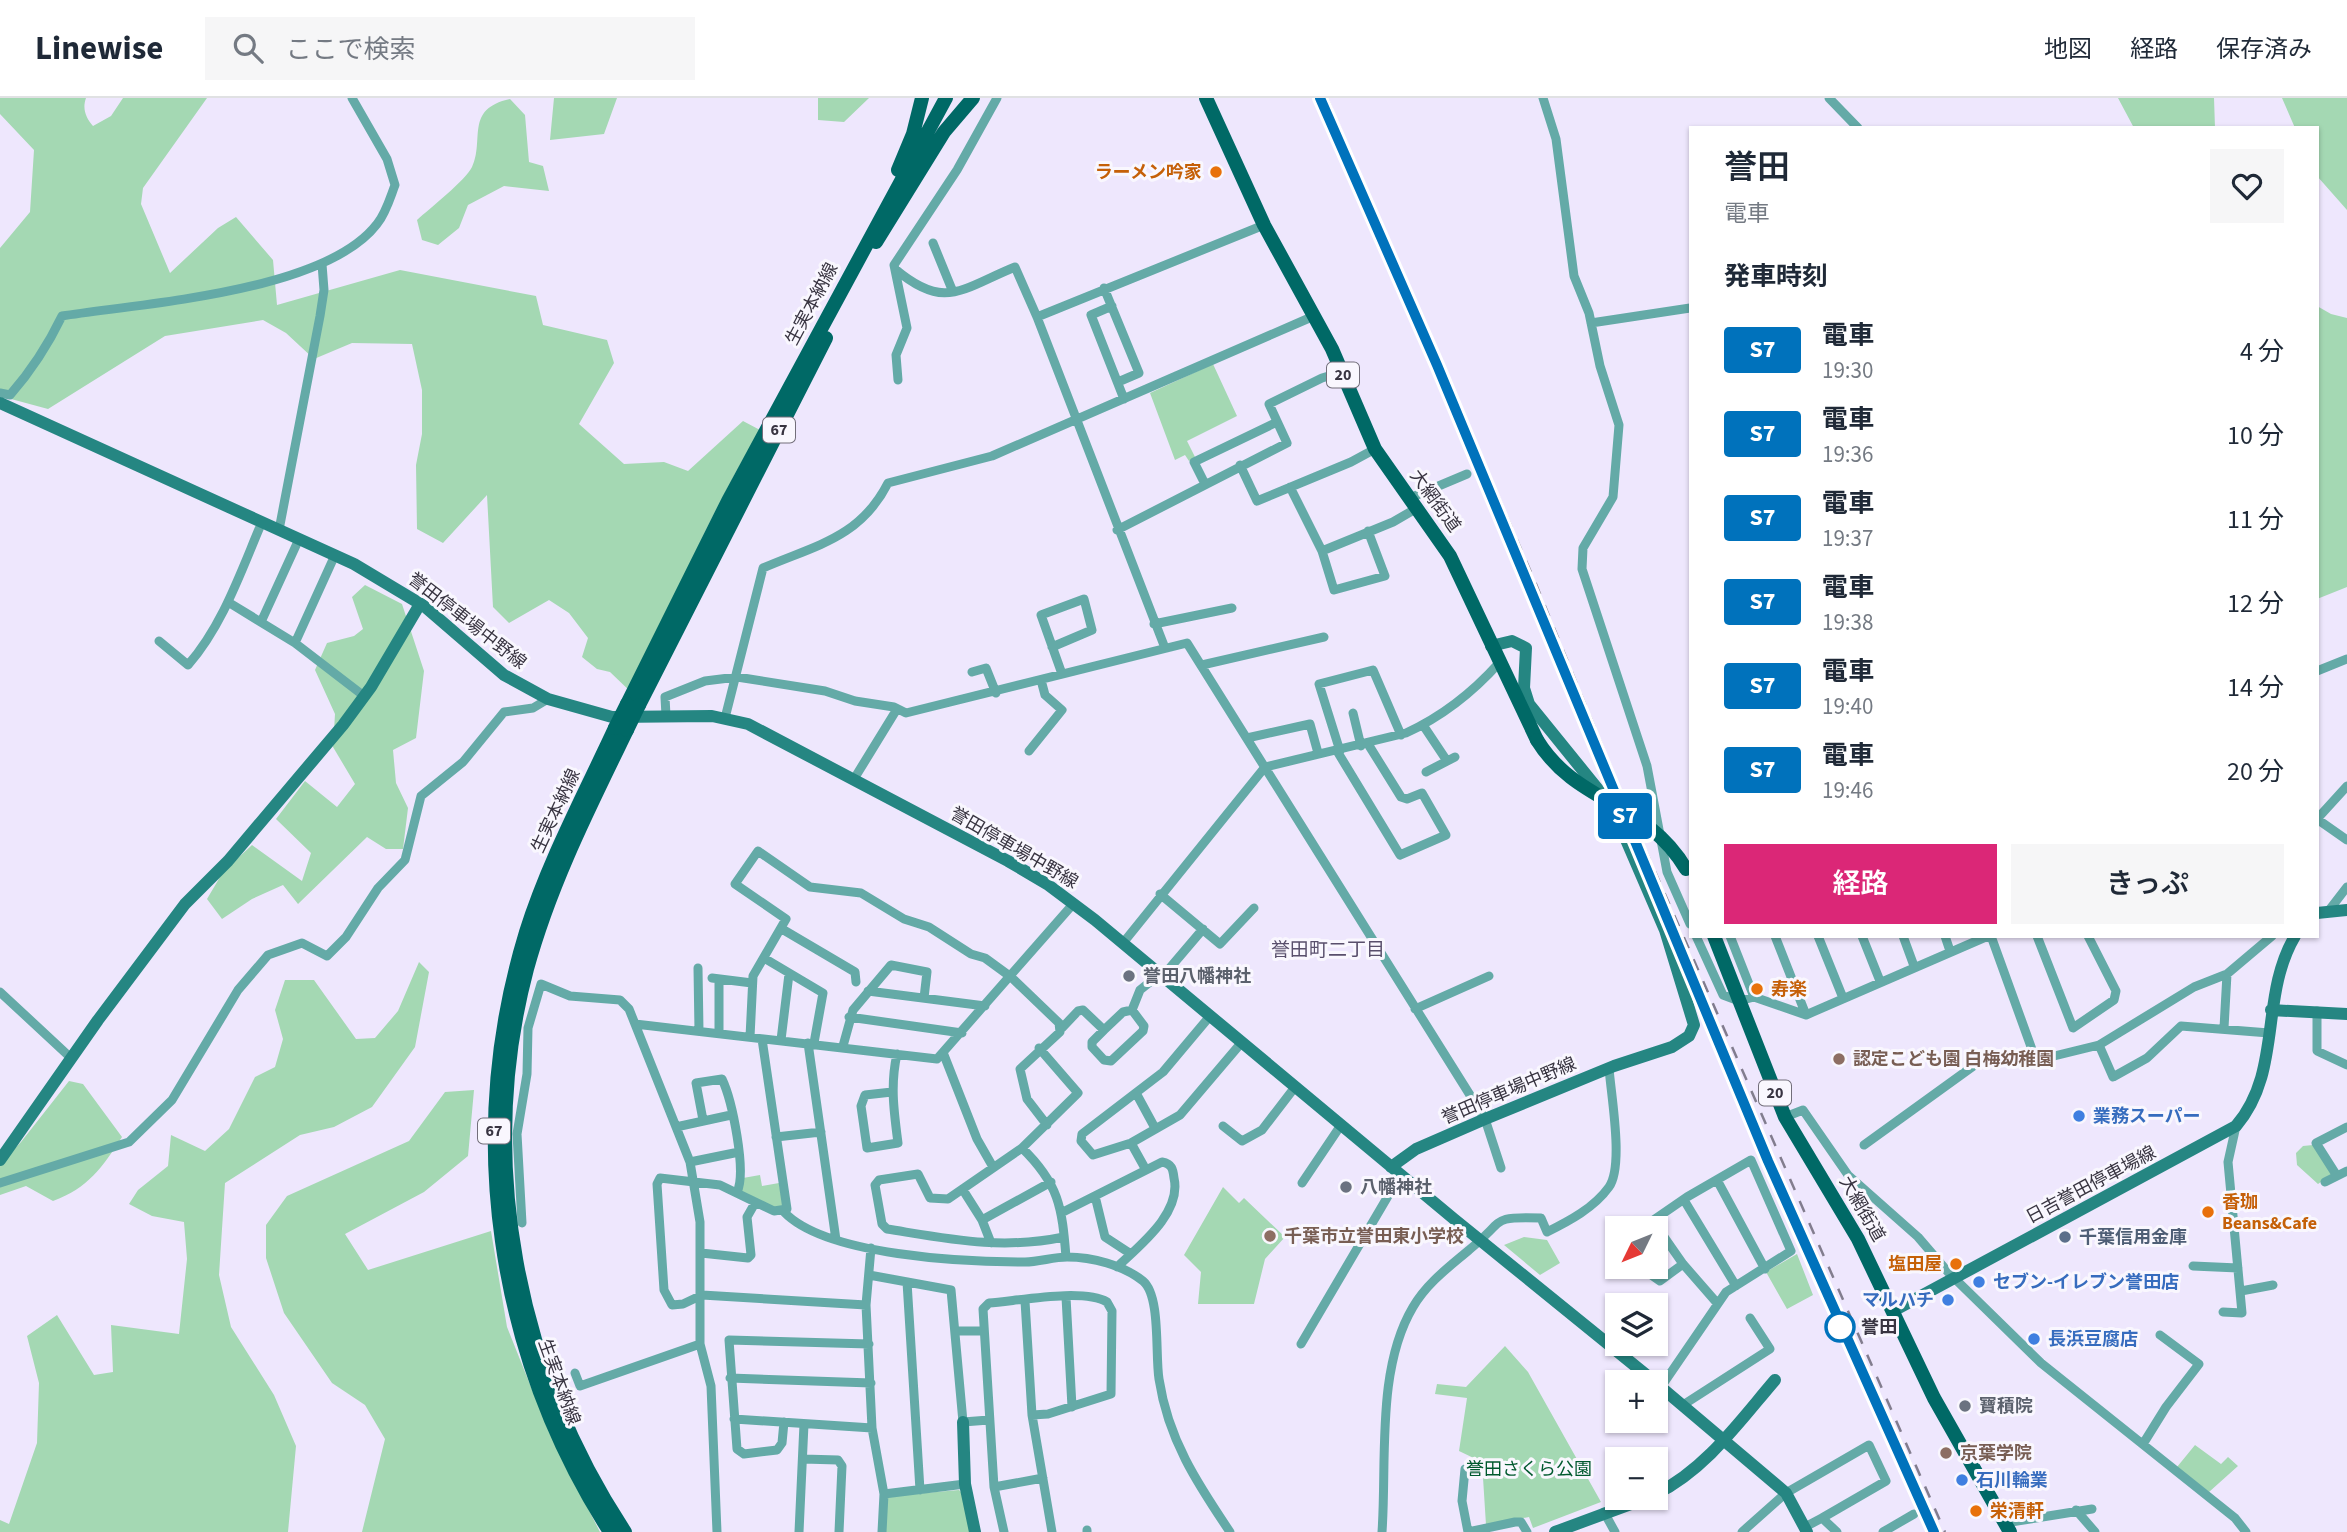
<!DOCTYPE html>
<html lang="ja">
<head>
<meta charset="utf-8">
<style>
  :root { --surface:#fff; --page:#f6f6f7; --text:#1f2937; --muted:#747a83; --line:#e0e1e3; --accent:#db2777 }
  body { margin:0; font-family:"Source Sans 3","Noto Sans JP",sans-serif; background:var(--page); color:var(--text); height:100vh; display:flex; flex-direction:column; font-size:26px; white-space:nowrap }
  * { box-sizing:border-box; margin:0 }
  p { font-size:23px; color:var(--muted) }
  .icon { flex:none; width:38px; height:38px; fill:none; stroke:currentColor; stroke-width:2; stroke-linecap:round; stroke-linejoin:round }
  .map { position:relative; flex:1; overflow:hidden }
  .panel { position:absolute; left:1689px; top:28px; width:630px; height:812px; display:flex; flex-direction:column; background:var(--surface); border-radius:0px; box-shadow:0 2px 5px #0004 }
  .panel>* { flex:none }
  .badge { padding:0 14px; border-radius:5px; font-size:24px; line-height:46px }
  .needle { width:46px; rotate:227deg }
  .controls { position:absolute; left:1605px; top:1118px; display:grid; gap:14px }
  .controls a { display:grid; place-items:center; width:63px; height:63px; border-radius:0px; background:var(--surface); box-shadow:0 2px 5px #0004; font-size:35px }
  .map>.badge { position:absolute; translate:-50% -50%; box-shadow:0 0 0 4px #fff }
  h2 { padding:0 35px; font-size:26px; line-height:63px }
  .round { display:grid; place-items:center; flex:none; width:74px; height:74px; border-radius:0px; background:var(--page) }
  .headline { display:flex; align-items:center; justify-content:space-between; height:119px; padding:0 35px }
  h1 { font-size:33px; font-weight:600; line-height:52px }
  .button { display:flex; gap:14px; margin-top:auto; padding:14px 35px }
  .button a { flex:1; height:80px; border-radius:0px; background:var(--accent); color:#fff; font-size:28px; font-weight:600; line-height:80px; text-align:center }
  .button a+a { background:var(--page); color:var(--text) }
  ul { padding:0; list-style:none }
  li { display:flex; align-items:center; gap:21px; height:84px; padding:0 35px }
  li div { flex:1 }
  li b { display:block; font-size:26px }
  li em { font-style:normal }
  li .badge { min-width:77px; font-weight:700; text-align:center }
  header { display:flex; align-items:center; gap:42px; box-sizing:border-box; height:98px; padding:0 35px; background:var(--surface); border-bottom:2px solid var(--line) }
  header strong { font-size:33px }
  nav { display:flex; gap:38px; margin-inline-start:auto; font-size:24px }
  .search { width:490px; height:63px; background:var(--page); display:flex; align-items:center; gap:18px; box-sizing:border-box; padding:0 24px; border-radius:0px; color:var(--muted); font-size:26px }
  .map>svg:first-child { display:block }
  .green { fill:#a4d8b3 }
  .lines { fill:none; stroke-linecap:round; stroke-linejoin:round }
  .street { stroke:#64aaa7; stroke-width:9 }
  .secondary { stroke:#258682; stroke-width:12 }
  .primary { stroke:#006966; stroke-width:14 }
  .rail { stroke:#827d8e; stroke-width:2.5; stroke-dasharray:12 12; stroke-linecap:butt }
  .primary-bridge { stroke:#006966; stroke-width:14 }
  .line-casing { stroke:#fff; stroke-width:16 }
  .line { stroke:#0072bc; stroke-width:10 }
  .food-dot { fill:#e8710a; stroke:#f9f7fe; stroke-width:2.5 }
  .worship-dot { fill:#6b7280; stroke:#f9f7fe; stroke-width:2.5 }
  .education-dot { fill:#8d6e63; stroke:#f9f7fe; stroke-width:2.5 }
  .shop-dot { fill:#3f7fe0; stroke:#f9f7fe; stroke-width:2.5 }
  .service-dot { fill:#5c6f8a; stroke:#f9f7fe; stroke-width:2.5 }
  .stop-dot { fill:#fff; stroke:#0072bc; stroke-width:3.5 }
  .labels { text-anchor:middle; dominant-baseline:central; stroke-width:6; stroke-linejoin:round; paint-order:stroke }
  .shield { fill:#f9f7fe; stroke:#726e7a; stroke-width:2 }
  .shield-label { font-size:16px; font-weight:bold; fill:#383441 }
  .food-label { font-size:18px; font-weight:bold; fill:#c56008; stroke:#f9f7fe; text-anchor:start }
  .street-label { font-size:18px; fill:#383441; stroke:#f9f7fe }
  .worship-label { font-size:18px; font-weight:bold; fill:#5b616d; stroke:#f9f7fe; text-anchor:start }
  .education-label { font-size:18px; font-weight:bold; fill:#785e54; stroke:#f9f7fe; text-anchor:start }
  .shop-label { font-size:18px; font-weight:bold; fill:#366cbe; stroke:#f9f7fe; text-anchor:start }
  .service-label { font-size:18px; font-weight:bold; fill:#4e5e75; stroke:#f9f7fe; text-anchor:start }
  .stop-label { font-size:18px; font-weight:bold; fill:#383441; stroke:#f9f7fe; text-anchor:start }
  .park-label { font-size:18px; fill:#00592e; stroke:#f9f7fe }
  .neighbourhood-label { font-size:19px; fill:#594f6c; stroke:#f9f7fe }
</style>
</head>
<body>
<header>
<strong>Linewise</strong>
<div class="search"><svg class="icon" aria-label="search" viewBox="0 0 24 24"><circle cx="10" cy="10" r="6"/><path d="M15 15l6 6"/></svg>ここで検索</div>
<nav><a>地図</a><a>経路</a><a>保存済み</a></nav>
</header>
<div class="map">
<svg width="2347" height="1434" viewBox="0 0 2347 1434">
  <rect width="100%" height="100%" fill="#eee7fd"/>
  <!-- green -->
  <path class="green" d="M0,0H86C82,11 86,20 93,28L111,18L123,0H207L143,90L141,106L170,175L218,130L236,119L273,162L277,207L400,172L536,198L543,227L607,242L614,265L579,326L624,366L664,364L688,373L743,323L760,332C710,416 670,506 634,597L610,574L597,571L582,559L588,540L569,515L549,502L509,525L493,509L487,397L443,445L417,431L416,367L422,336V292L412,246L352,245L314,261L286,235L263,222L165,238L48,311L0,298V150L30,114L34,52L0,16Z
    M554,0H617L604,36L550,42Z
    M818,0H869L844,24L818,22Z
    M2118,0H2214L2215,30H2134Z
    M2282,0H2347V112L2317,78V30H2295Z
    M510,1L525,17L529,64L543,68L549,93L504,88L468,107L459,130L438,147L422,142L417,122C429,111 466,82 472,69C485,42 464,11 510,1Z
    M2317,208L2331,216L2347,220V489L2317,501Z
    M1213,266L1237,318L1187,343L1195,359L1189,363L1185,357L1175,362L1150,295Z
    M365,487L402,506L424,573L416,640L393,652L396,685L408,710L403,751H386L367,739L298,806L283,787L252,801L222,821L207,801L223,774L252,747L302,783L311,755L276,721L305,683L337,709L355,686L333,649L335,616L315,572L327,545L354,538L363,531L352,499Z
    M419,864L429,874L415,949L372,1009L334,1029L300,1037L225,1085L219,1177L231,1229L274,1297L296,1348L288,1434H0V1422L9,1426L37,1345L39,1285L27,1238L57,1217L94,1277L113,1274L111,1227L179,1236L187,1161L184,1124L152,1118L129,1106L138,1092L168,1068L171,1037L205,1053L229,1031L255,979L275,969L283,941L275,912L285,882H314L356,941L375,940L398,913Z
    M69,983L83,986L122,1039C102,1070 88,1090 53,1103L26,1088L0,1097V1066L21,1044Z
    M474,992L468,1058L424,1094L345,1136L368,1172L491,1133L507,1229L549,1334L600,1434H362L385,1341L365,1307L332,1285L284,1215L266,1160V1127L287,1098L409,1043L445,994Z
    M2313,1047L2332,1076L2318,1086L2297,1067L2296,1055L2303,1048Z
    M760,1077L762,1088L779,1085L783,1108L771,1110L740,1093L743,1080Z
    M1223,1089L1239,1105L1244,1100L1285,1139L1265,1161L1254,1206H1198L1201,1174L1184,1157Z
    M1524,1139L1547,1142L1560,1165L1540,1177L1504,1147Z
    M1797,1156L1813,1197L1787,1211L1766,1174Z
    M1505,1248L1528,1274L1601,1404L1533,1430L1529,1419L1486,1427L1482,1364L1459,1353L1467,1300L1435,1296L1437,1286L1466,1289Z
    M2195,1347L2221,1366L2228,1359L2238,1368L2209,1394L2177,1369Z
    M959,1392L962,1395L970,1434H884L886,1402L890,1398Z"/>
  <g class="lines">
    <!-- street -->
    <path class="street" d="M1543,0L1556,41L1574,178L1589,215L1600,268L1619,327L1613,399L1583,450L1582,471L1647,668L1667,774L1690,826
      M1829,0L1858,30
      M933,145L953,194
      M895,171C945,213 961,191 1015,169L1037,219L1165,550
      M1104,190L1139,275L1118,284
      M1112,208L1091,217L1124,301
      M1037,219L1264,127
      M1591,225L1690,210
      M898,282L896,257L907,230L894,167L957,72L997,0
      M0,295L10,297C32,272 48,247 62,218C144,205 325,194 377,126C386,115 390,100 395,87L387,61L352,0
      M1240,367L1257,403L1351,364L1375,351
      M1205,386L1194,364L1277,324
      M1290,389L1322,453L1334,492L1385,478L1368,433
      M1410,400L1467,376
      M279,432L320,218L324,192L322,166
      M1117,432L1287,345L1269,306L1322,280L1342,274
      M1322,453L1393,424L1417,410
      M228,504L295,545L364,598
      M261,524L299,441
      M1154,526L1232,510
      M159,543L188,567C223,527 241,473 262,424
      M295,545L335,457
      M1052,549L1092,532L1084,501L1041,517L1062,576
      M1202,567L1324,539
      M2317,573L2347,561
      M972,574L986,570L996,595
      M1353,615L1361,648
      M666,618L665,599L705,583L737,579L825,593L855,603L894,609L906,615L1187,545L1485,1021L1501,1070
      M725,620L763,470C816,447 860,440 888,385L992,358L1314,218
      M1423,627L1447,663
      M1247,640L1310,626L1318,655
      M1029,653L1062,612L1045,597L1041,582
      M1337,653L1400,757L1446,737L1422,695L1407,701L1401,699L1368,646
      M1340,653L1319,586L1373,572L1401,637
      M1426,674L1455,659
      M854,681L897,611
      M2347,688L2317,721L2347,742
      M1160,796L1220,846L1254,810
      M2330,811L2347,789
      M782,831L855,874L856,884
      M1696,838L1723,897L1739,903L1754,899L1806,917L1988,838
      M1730,838L1754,899
      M1775,838L1806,917
      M1818,838L1843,900
      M1862,838L1880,883
      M1903,838L1914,868
      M1945,838L1950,853
      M1991,838L2034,957
      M2037,838L2073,930L2114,902L2116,893L2088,838
      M1123,845L1265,669L1406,635C1441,619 1473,594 1499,565
      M764,860L823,895L814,945
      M698,870L699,933
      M1163,878L1203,831
      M712,880L752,885
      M868,893L985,908
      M0,894L71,960
      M1415,911L1489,878
      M1132,912L1140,892L1160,876
      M2317,913V953L2347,967
      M1210,918L1163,974L1082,1036L1081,1043L1093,1057L1131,1045L1180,1017L1242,944
      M849,919L962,935
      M635,926L937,961L1074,805
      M1062,930L1078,913L1083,912L1104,932L1123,914L1132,912L1144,928L1143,933L1111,963L1104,962L1092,949V944L1104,932
      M2224,930L2227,876
      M719,935V881
      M750,939L753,878L786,821L735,786L758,753L810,789L861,795L904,821L929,829L971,856L985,860L1011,879L1059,925L1060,934L1020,971L1027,1001L1047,1027
      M762,941L787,1111L774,1113L720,1087L660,1080L657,1086L664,1192L672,1207L683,1206L702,1197L866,1207
      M781,942L789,876
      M808,945L836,1142
      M2099,947L2194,889L2227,876L2272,838
      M843,948L853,912L891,867L927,874L924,900
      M1039,950L1078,995L1022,1050L948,1101L930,1100L918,1076L879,1082L875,1087L882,1126L887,1131C950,1141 1001,1152 1064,1139
      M944,957L977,1041L993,1069
      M892,994L865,997L861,1008L867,1050L898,1045C894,1014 890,987 897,956
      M1136,995L1155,1030
      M1785,1019L1803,1012L1848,1077L1918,1139L1948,1174L2041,1265L2235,1420L2246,1434
      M703,1022L696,985L722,981C732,1002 747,1074 737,1094
      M1223,1028L1242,1043L1262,1032L1295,989
      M676,1029L731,1017
      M776,1039L821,1034
      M1131,1045L1146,1072
      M1864,1047L1990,956L2050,959L2099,947L2113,979L2147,960L2181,928L2269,935
      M1022,1050C1059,1086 1062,1109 1066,1159
      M690,1064L739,1054
      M2337,1078L2316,1045L2347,1029
      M1717,1082L1765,1171
      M2325,1084L2347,1073
      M0,1085L129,1044L172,1002L238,892L268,857L302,845L327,858L346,839L378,790L405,762L421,698L463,664L504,614L533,610L548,601
      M1302,1085L1341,1027
      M963,1092L982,1122L991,1145
      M1095,1098L1105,1139L1131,1156
      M1684,1102L1736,1188
      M784,1114C826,1158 965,1164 1025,1164C1039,1164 1053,1159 1067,1159C1092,1159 1123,1167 1143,1183C1161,1198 1155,1257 1159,1281C1168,1341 1197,1385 1230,1434
      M1063,1114L1162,1064C1172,1066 1173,1071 1174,1080C1182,1115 1139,1148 1117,1169
      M982,1122L1051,1084
      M1653,1123L1683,1166L1717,1205
      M522,1125L517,1036L527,976L528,930L541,886L570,898L620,902L629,911L690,1064L700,1124V1246L711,1288L717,1434
      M1642,1130L1687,1099L1751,1062L1791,1153L1726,1194L1661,1289
      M871,1150L866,1207L872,1330L884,1396L882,1434
      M1617,1150L1614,1152L1617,1154
      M701,1155L748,1160L751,1157L747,1119L755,1105
      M2193,1168L2238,1170
      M1640,1169L1660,1183L1683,1166
      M869,1177L951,1192L963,1324L989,1322
      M907,1184L920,1392
      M2241,1193L2273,1187
      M1066,1199L1072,1309
      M1025,1203L1032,1317L1052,1434
      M2223,1214L2242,1215L2228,1064L2236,1028
      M956,1233H984
      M1301,1246L1401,1076
      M575,1275L580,1288L700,1246
      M730,1280L871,1285
      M1683,1307L1770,1251L1750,1220
      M734,1321L872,1330
      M784,1324L782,1345L777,1352L744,1356L737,1351L729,1242L869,1246
      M2143,1346L2166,1309L2199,1266L2160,1237
      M803,1361L838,1362L842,1368L839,1434
      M1465,1371L1462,1403L1468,1434L1515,1424H1521L1527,1434
      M994,1389L1043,1380
      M884,1396L965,1386
      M2076,1412L2095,1434
      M1604,1414L1615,1434
      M2005,1425L2092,1411
      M1805,1429L1822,1420L1837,1434
      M799,1434L804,1326
      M1004,1434L994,1389L983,1211L989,1205C1017,1203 1083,1190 1107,1204L1112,1213L1111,1296L1048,1316L1032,1317
      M1087,1434V1432
      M1382,1434C1387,1364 1376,1271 1413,1209C1427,1185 1449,1169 1469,1152C1506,1123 1488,1118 1541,1120L1547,1134C1569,1123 1594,1110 1609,1089C1624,1068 1611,997 1609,970
      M1742,1434L1786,1395L1869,1347L1886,1383L1822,1420
      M1883,1434L1914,1416"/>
    <!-- secondary -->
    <path class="secondary" d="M0,305L354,466L424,508L504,577L548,601L612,619L712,618L748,626L1008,763L1047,786L1095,822L1454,1121L1655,1284
      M2317,815L2347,812
      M2271,912L2347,916
      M0,1062L98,922L185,806L228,763L343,627L371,589L420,506
      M1391,1069L1416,1051L1485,1021L1614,968L1672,949L1689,938L1694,927L1665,832L1618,723L1597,690L1529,606L1524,590L1526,550L1512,543L1491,548
      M1895,1212L2236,1028C2283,973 2259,899 2295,838
      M1656,1285L1786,1395L1807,1434
      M963,1324L965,1386L975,1434
      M1656,1396C1706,1371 1739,1324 1775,1282
      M1555,1434L1647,1400"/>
    <!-- primary -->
    <path class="primary" d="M1206,0L1264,127L1332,251L1375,351L1450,458L1537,642
      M898,72L913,36L922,0
      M876,144L944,34L973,0
      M627,606L728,403L946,0
      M639,607L826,240
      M1714,838L1785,1019L1858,1141L1934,1300L2010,1434
      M610,1434C496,1256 464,1037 526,834C548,764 584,697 615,630
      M625,1434C517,1270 476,1063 527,871C550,787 589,710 627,632"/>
    <!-- rail -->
    <path class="rail" d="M1327,0L1536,486L1635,728L1945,1434
      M1698,892L1817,1177L1934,1434"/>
    <!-- primary-bridge -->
    <path class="primary-bridge" d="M615,630L627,606
      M627,632L639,607
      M1537,642C1577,707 1645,702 1686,771"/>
  </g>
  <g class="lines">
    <!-- line casing -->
    <g class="line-casing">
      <path id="line" d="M1320,0L1437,267L1768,1063L1934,1434"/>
    </g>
    <!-- line -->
    <use href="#line" class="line"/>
  </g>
  <!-- markers -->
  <g class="food-dot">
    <circle cx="1216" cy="74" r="7"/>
    <circle cx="1757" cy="891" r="7"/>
    <circle cx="2208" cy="1114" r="7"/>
    <circle cx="1956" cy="1166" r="7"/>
    <circle cx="1976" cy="1413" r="7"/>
  </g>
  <g class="worship-dot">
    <circle cx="1129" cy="878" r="7"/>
    <circle cx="1346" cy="1089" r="7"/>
    <circle cx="1965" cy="1308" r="7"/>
  </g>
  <g class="education-dot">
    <circle cx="1839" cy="961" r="7"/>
    <circle cx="1270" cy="1138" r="7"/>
    <circle cx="1946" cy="1355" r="7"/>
  </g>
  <g class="shop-dot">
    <circle cx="2079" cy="1018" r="7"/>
    <circle cx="1979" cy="1184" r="7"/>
    <circle cx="1948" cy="1202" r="7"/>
    <circle cx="2034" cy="1241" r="7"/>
    <circle cx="1962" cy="1382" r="7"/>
  </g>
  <circle class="service-dot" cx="2065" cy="1139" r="7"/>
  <circle class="stop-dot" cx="1840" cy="1229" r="14"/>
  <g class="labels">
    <!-- shield labels -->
    <g class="shield">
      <rect x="1327" y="264.5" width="32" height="25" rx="5"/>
      <rect x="763" y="319.5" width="32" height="25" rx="5"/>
      <rect x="1759" y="982.5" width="32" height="25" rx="5"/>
      <rect x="478" y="1020.5" width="32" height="25" rx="5"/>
    </g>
    <g class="shield-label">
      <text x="1343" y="277">20</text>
      <text x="779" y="332">67</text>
      <text x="1775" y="995">20</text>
      <text x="494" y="1033">67</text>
    </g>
    <!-- food labels -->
    <g class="food-label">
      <text x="1202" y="74" text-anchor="end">ラーメン吟家</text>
      <text x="1771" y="891">寿楽</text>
      <text x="2222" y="1104">香珈<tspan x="2222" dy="21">Beans&amp;Cafe</tspan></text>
      <text x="1942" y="1166" text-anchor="end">塩田屋</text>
      <text x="1990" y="1413">栄清軒</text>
    </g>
    <!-- street labels -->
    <g class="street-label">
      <text transform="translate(812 206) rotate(-62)">生実本納線</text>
      <text transform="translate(1435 403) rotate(54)">大網街道</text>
      <text transform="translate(467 523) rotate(38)">誉田停車場中野線</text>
      <text transform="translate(556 713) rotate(-65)">生実本納線</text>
      <text transform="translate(1014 750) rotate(30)">誉田停車場中野線</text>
      <text transform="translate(1509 993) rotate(-23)">誉田停車場中野線</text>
      <text transform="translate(2091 1087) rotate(-28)">日吉誉田停車場線</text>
      <text transform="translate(1862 1111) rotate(60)">大網街道</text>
      <text transform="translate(559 1284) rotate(70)">生実本納線</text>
    </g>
    <!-- worship labels -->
    <g class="worship-label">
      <text x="1143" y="878">誉田八幡神社</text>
      <text x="1360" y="1089">八幡神社</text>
      <text x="1979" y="1308">寶積院</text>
    </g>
    <!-- education labels -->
    <g class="education-label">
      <text x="1853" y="961">認定こども園 白梅幼稚園</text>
      <text x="1284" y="1138">千葉市立誉田東小学校</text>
      <text x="1960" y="1355">京葉学院</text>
    </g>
    <!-- shop labels -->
    <g class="shop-label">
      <text x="2093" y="1018">業務スーパー</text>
      <text x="1993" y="1184">セブン-イレブン誉田店</text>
      <text x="1934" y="1202" text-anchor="end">マルハチ</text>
      <text x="2048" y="1241">長浜豆腐店</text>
      <text x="1976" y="1382">石川輪業</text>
    </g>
    <!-- service labels -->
    <g class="service-label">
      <text x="2079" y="1139">千葉信用金庫</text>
    </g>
    <!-- stop labels -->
    <g class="stop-label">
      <text x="1861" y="1229">誉田</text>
    </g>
    <!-- park labels -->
    <g class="park-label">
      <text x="1529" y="1371">誉田さくら公園</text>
    </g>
    <!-- neighbourhood labels -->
    <g class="neighbourhood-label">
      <text x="1328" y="852">誉田町二丁目</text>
    </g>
  </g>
</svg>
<div class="controls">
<a><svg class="needle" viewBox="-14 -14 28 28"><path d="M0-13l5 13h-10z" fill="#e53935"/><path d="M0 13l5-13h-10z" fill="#747a83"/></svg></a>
<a><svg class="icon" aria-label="layers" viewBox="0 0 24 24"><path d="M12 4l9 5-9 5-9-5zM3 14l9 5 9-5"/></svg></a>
<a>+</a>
<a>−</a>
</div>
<b class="badge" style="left:1625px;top:718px;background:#0072bc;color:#fff">S7</b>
<section class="panel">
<div class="headline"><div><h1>誉田</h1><p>電車</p></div><a class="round"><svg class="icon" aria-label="heart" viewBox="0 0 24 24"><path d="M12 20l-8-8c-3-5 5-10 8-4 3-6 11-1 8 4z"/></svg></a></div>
<h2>発車時刻</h2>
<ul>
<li><span class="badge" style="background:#0072bc;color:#fff">S7</span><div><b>電車</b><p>19:30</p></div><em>4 分</em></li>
<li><span class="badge" style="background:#0072bc;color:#fff">S7</span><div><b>電車</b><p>19:36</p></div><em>10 分</em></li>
<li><span class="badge" style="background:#0072bc;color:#fff">S7</span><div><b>電車</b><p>19:37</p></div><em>11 分</em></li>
<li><span class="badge" style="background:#0072bc;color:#fff">S7</span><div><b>電車</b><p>19:38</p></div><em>12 分</em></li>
<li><span class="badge" style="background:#0072bc;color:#fff">S7</span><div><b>電車</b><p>19:40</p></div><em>14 分</em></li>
<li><span class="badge" style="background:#0072bc;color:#fff">S7</span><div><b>電車</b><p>19:46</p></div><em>20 分</em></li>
</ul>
<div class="button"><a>経路</a><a>きっぷ</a></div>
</section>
</div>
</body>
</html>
